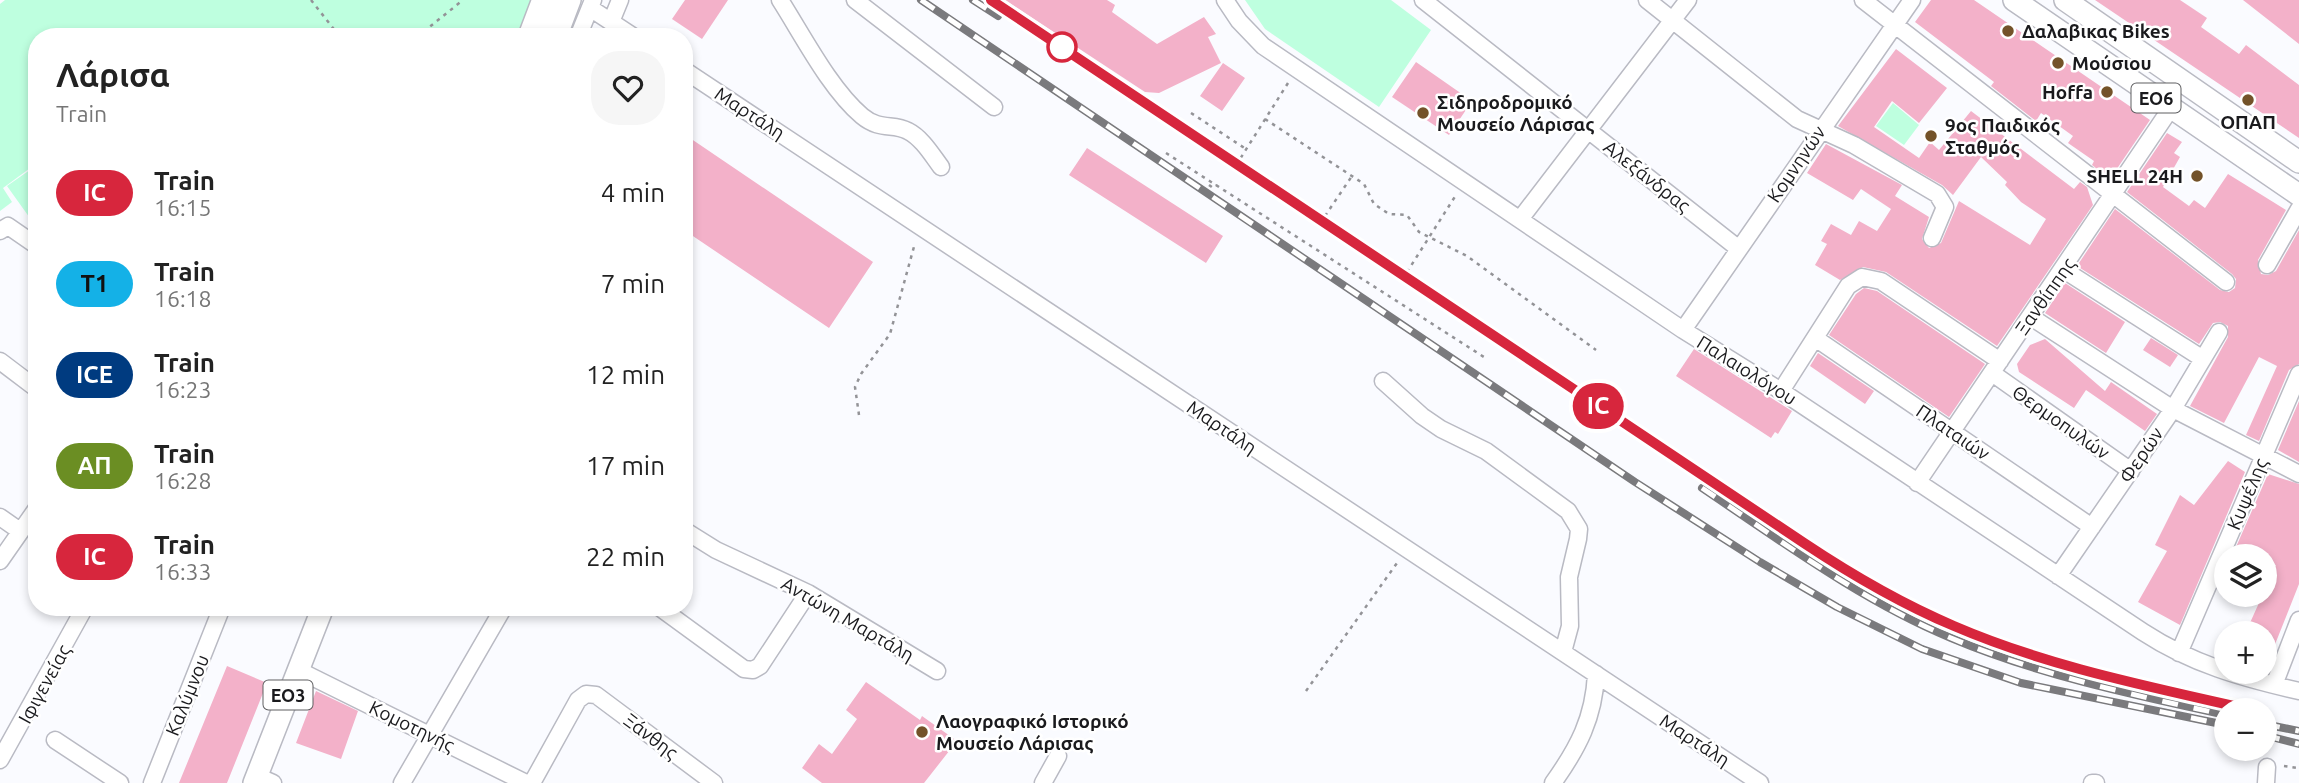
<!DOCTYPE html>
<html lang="en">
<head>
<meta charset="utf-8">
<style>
  :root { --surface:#fff; --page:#f6f6f6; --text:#222; --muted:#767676 }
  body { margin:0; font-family:Ubuntu,sans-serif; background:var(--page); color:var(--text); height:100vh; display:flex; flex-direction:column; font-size:26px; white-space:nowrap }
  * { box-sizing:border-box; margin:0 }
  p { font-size:23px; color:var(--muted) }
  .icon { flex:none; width:38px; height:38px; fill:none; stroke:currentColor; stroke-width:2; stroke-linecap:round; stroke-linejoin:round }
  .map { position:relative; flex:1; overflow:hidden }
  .sheet { position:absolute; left:28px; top:28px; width:665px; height:588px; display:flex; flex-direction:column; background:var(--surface); border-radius:28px; box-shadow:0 4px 10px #0003 }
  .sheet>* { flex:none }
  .badge { padding:0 14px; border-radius:23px; font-size:24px; line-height:46px }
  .tools { position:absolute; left:2214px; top:544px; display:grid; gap:14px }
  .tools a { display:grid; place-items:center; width:63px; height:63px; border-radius:50%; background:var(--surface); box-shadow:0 4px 10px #0003; font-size:35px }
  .map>.badge { position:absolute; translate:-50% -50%; box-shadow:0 0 0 4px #fff }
  .round { display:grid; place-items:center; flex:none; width:74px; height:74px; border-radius:28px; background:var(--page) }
  .head { display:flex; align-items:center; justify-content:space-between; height:119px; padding:0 28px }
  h1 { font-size:33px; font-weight:700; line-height:52px }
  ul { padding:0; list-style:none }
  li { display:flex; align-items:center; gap:21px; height:91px; padding:0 28px }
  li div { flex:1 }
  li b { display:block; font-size:26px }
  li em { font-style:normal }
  li .badge { min-width:77px; font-weight:700; text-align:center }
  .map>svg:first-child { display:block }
  .green { fill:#beffdf }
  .building { fill:#f3b1c9 }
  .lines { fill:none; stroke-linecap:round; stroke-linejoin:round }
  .minor-casing { stroke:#b9bac3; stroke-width:19 }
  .major-casing { stroke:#b9bac3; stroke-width:24 }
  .path { stroke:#939397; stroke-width:2.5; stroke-dasharray:3.5 5; stroke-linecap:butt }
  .minor { stroke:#fff; stroke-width:16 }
  .major { stroke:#fff; stroke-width:21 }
  .rail-casing { stroke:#7a7a7d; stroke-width:8 }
  .rail { stroke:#fff; stroke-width:5; stroke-dasharray:16; stroke-linecap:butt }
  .line-casing { stroke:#fff; stroke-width:16 }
  .line { stroke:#d7263d; stroke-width:10 }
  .poi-dot { fill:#735229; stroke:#fff; stroke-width:2.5 }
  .stop-dot { fill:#fff; stroke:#d7263d; stroke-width:3.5 }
  .labels { text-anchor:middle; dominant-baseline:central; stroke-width:5; stroke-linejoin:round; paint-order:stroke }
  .shield { fill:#fff; stroke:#5f5f61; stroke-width:2 }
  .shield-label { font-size:18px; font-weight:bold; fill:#1a1a1d }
  .poi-label { font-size:19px; font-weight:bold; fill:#1a1a1d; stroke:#fff; text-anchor:start }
  .street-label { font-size:19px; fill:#1a1a1d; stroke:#fff }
</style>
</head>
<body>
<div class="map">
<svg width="2299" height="783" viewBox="0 0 2299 783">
  <rect width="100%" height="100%" fill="#fafbff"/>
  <!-- green -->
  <path class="green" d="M5,0H536L522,37H37V163L3,188L12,202L0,211V4Z
    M1245,0H1391L1431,30L1379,107L1265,29Z
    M1893,103L1919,125L1904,145L1876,126Z
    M37,165V228L7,186Z"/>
  <!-- building -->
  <path class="building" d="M685,0H728L702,39L672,19Z
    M1005,0H1107L1115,5L1112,12L1157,44L1204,17L1216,34L1208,37L1221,63L1159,93L1145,92Z
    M1931,0H1974L2150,120L2110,179L2092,165L2094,161L2068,143L2073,136L2041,113L2036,121L1991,86L1994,82L1915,22Z
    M2095,0H2180L2207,18L2201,27L2239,54L2246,45L2299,85V138Z
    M2243,0H2299V44Z
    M1896,49L1947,88L1919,123L1892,101L1874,127L1919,158L1930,142L1939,150L1971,111L2074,189L2080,182L2087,187L2093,205L1997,346L1886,272L1863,267L1840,280L1815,265L1827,244L1821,241L1831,224L1851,235L1859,221L1877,231L1891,209L1861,189L1853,200L1807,173L1826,144L1902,185L1895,196L1929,217L1922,239L1929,248L1941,243L1959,201L2030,245L2046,219L2021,202L2005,185L2007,182L1981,157L1953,195L1942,185L1838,126Z
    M1416,62L1472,101L1449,135L1392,97Z
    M1223,63L1245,78L1222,111L1200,96Z
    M2167,133L2182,142L2174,153L2180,157L2163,187L2189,206L2194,200L2205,208L2228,174L2286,210L2258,260L2261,274L2268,275L2276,271L2299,230V364L2289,370L2259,441L2246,435L2277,366L2259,357L2224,423L2190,406L2228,337V326L2220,322L2213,323L2199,344L2077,266L2115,209L2220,290L2229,292L2235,288L2236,279L2232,274L2127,192Z
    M684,134L873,262L829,328L684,230Z
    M1087,148L1223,236L1206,263L1069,175Z
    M2065,283L2125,322L2106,353L2045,313Z
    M1864,288L1877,291L1985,364L1949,417L1829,335L1856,294Z
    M2151,338L2178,355L2170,367L2143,350Z
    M2045,339L2105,391L2111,382L2157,414L2145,431L2086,390L2074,408L2019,372L2017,364L2030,345Z
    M1694,349L1792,411L1778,434L1775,432L1771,438L1676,376Z
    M1818,353L1874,391L1865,404L1810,366Z
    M2299,401V462L2278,450Z
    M2228,461L2245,472L2180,625L2138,602L2167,551L2155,545L2180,495L2194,505Z
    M2268,474L2299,484V584L2266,667L2264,634H2245L2276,565L2264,560V556L2236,547Z
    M227,666L267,683L227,783H179Z
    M866,682L920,720L922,716L957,741L924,783H822L802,768L819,744L832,754L857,719L846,710Z
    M316,691L358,711L341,759L296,743Z"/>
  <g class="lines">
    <!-- minor casing -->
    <g class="minor-casing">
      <path id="minor" d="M780,0C803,36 830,89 862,116C880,131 893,123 908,131C922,138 932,155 941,167
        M855,0L994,107
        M1225,0L1239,21L1263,46L1683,330L1781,391L2143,632C2192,664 2242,678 2299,691
        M1423,0L1739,249
        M1647,0L1797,119L1854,145L1937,194L1945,207L1932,238
        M1863,0L2226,282
        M590,8L634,37
        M611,22L620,0
        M526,37L540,0
        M578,37L593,0
        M684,70L1760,783
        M1521,218L1688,0
        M0,231L8,226L37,246
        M2267,265L2299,209
        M2064,270L2203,359
        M2031,317L2173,409L2299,474
        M1683,330L1912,0
        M1815,338L2092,527
        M0,361L37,389
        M1992,373L2131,471
        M1383,381L1422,416L1441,429L1486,451L1568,511L1579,529L1578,539L1569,577L1570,626L1563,652
        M1781,391L1848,286L1862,277L1881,281L2000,361
        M1917,483L2171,108
        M0,517L20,531
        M684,530L716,550L808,593L937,671
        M0,561L37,508
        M2058,576L2173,409L2219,332
        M659,607L744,669L753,670L760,666L808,593
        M2179,653L2299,374
        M298,670L526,783
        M2274,685L2299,620
        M55,740L120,783
        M0,760L85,607
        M257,776L273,783
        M152,783L222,607
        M402,783L504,607
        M532,783L578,700L586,694L596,695L714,783
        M1043,783L1058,756
        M1553,783C1578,748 1594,718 1596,674
        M2092,783H2096
        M2266,783L2267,767"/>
    </g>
    <!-- major casing -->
    <g class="major-casing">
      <path id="major" d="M2014,0L2299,195
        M2065,0L2299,162
        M538,37L552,0
        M556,37L570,0
        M254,783L323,607"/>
    </g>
    <!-- path -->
    <path class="path" d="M311,0L340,37
      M417,37L463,0
      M1288,83L1240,159L1538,361
      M1191,113L1246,149
      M1265,119L1364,184L1374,204L1389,214L1407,215L1419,232L1467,256L1596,350
      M1166,153L1487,359
      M1209,185L1213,188L1217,185
      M1325,216L1352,176
      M1407,272L1456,195
      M859,415L855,387L861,374L890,334L915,243
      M1306,691L1397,563
      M2284,766L2298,768"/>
    <!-- minor -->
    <use href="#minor" class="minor"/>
    <!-- major -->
    <use href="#major" class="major"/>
    <!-- rail casing -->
    <g class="rail-casing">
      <path id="rail" d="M921,0L1635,482L1760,562L1837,607L1922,649L2021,683L2226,725
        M973,0L998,16
        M991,0L1826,558C1868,582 1909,607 1954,626C2049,667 2152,687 2252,710
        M1702,488C1781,541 1862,601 1951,638C2039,675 2133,695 2226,715
        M2264,724L2299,731
        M2264,735L2299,744"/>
    </g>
    <!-- rail -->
    <use href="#rail" class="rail"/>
  </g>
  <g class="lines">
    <!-- line casing -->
    <g class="line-casing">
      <path id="line" d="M991,0L1804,543C1852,575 1902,604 1954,626C2049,667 2152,687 2252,710"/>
    </g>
    <!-- line -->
    <use href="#line" class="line"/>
  </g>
  <!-- markers -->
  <g class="poi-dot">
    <circle cx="2008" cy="31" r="7"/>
    <circle cx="2058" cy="63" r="7"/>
    <circle cx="2107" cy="92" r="7"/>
    <circle cx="2248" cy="100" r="7"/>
    <circle cx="1423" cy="113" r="7"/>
    <circle cx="1931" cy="136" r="7"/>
    <circle cx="2197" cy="176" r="7"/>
    <circle cx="922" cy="732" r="7"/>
  </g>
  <circle class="stop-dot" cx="1062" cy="47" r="14"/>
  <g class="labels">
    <!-- shield labels -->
    <g class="shield">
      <rect x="2131.5" y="83.5" width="49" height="29" rx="5"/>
      <rect x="263.5" y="680.5" width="49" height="29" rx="5"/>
    </g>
    <g class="shield-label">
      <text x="2156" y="98">ΕΟ6</text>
      <text x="288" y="695">ΕΟ3</text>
    </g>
    <!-- poi labels -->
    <g class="poi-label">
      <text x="2022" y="31">Δαλαβικας Bikes</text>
      <text x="2072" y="63">Μούσιου</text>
      <text x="2093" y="92" text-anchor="end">Hoffa</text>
      <text x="1437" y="102">Σιδηροδρομικό<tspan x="1437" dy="22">Μουσείο Λάρισας</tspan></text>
      <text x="2248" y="122" text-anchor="middle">ΟΠΑΠ</text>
      <text x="1945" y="125">9ος Παιδικός<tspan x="1945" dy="22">Σταθμός</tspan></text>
      <text x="2183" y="176" text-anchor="end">SHELL 24H</text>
      <text x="936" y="721">Λαογραφικό Ιστορικό<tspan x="936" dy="22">Μουσείο Λάρισας</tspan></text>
    </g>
    <!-- street labels -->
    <g class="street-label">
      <text transform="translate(750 113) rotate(33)">Μαρτάλη</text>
      <text transform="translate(1796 164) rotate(-56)">Κομνηνών</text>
      <text transform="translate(1647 176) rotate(38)">Αλεξάνδρας</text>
      <text transform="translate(2045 296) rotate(-55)">Ξανθίππης</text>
      <text transform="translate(1747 370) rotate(32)">Παλαιολόγου</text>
      <text transform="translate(2061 422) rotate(35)">Θερμοπυλών</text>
      <text transform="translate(1222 427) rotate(34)">Μαρτάλη</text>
      <text transform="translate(1953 432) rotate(34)">Πλαταιών</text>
      <text transform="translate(2141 455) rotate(-56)">Φερών</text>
      <text transform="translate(2247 494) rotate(-67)">Κυψέλης</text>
      <text transform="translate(848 619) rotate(30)">Αντώνη Μαρτάλη</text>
      <text transform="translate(44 684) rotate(-61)">Ιφιγενείας</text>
      <text transform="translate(187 695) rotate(-68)">Καλύμνου</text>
      <text transform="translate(412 726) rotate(26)">Κομοτηνής</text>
      <text transform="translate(651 736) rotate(37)">Ξάνθης</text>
      <text transform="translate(1695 740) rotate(33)">Μαρτάλη</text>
    </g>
  </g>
</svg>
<div class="tools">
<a><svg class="icon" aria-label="layers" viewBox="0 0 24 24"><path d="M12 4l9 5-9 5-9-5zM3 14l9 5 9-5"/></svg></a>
<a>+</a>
<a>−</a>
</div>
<b class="badge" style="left:1598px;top:406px;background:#d7263d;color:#fff">IC</b>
<section class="sheet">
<div class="head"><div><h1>Λάρισα</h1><p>Train</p></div><a class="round"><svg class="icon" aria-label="heart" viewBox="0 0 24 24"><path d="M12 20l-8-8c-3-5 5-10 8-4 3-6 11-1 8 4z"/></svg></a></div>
<ul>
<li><span class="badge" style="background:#d7263d;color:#fff">IC</span><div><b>Train</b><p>16:15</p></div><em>4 min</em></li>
<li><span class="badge" style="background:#14b1e7;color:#111">T1</span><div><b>Train</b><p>16:18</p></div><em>7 min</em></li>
<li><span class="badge" style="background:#003b80;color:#fff">ICE</span><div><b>Train</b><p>16:23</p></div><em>12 min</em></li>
<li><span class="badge" style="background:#6b8e23;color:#fff">ΑΠ</span><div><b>Train</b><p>16:28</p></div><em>17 min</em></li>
<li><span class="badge" style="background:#d7263d;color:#fff">IC</span><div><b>Train</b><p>16:33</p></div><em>22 min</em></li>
</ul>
</section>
</div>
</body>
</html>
